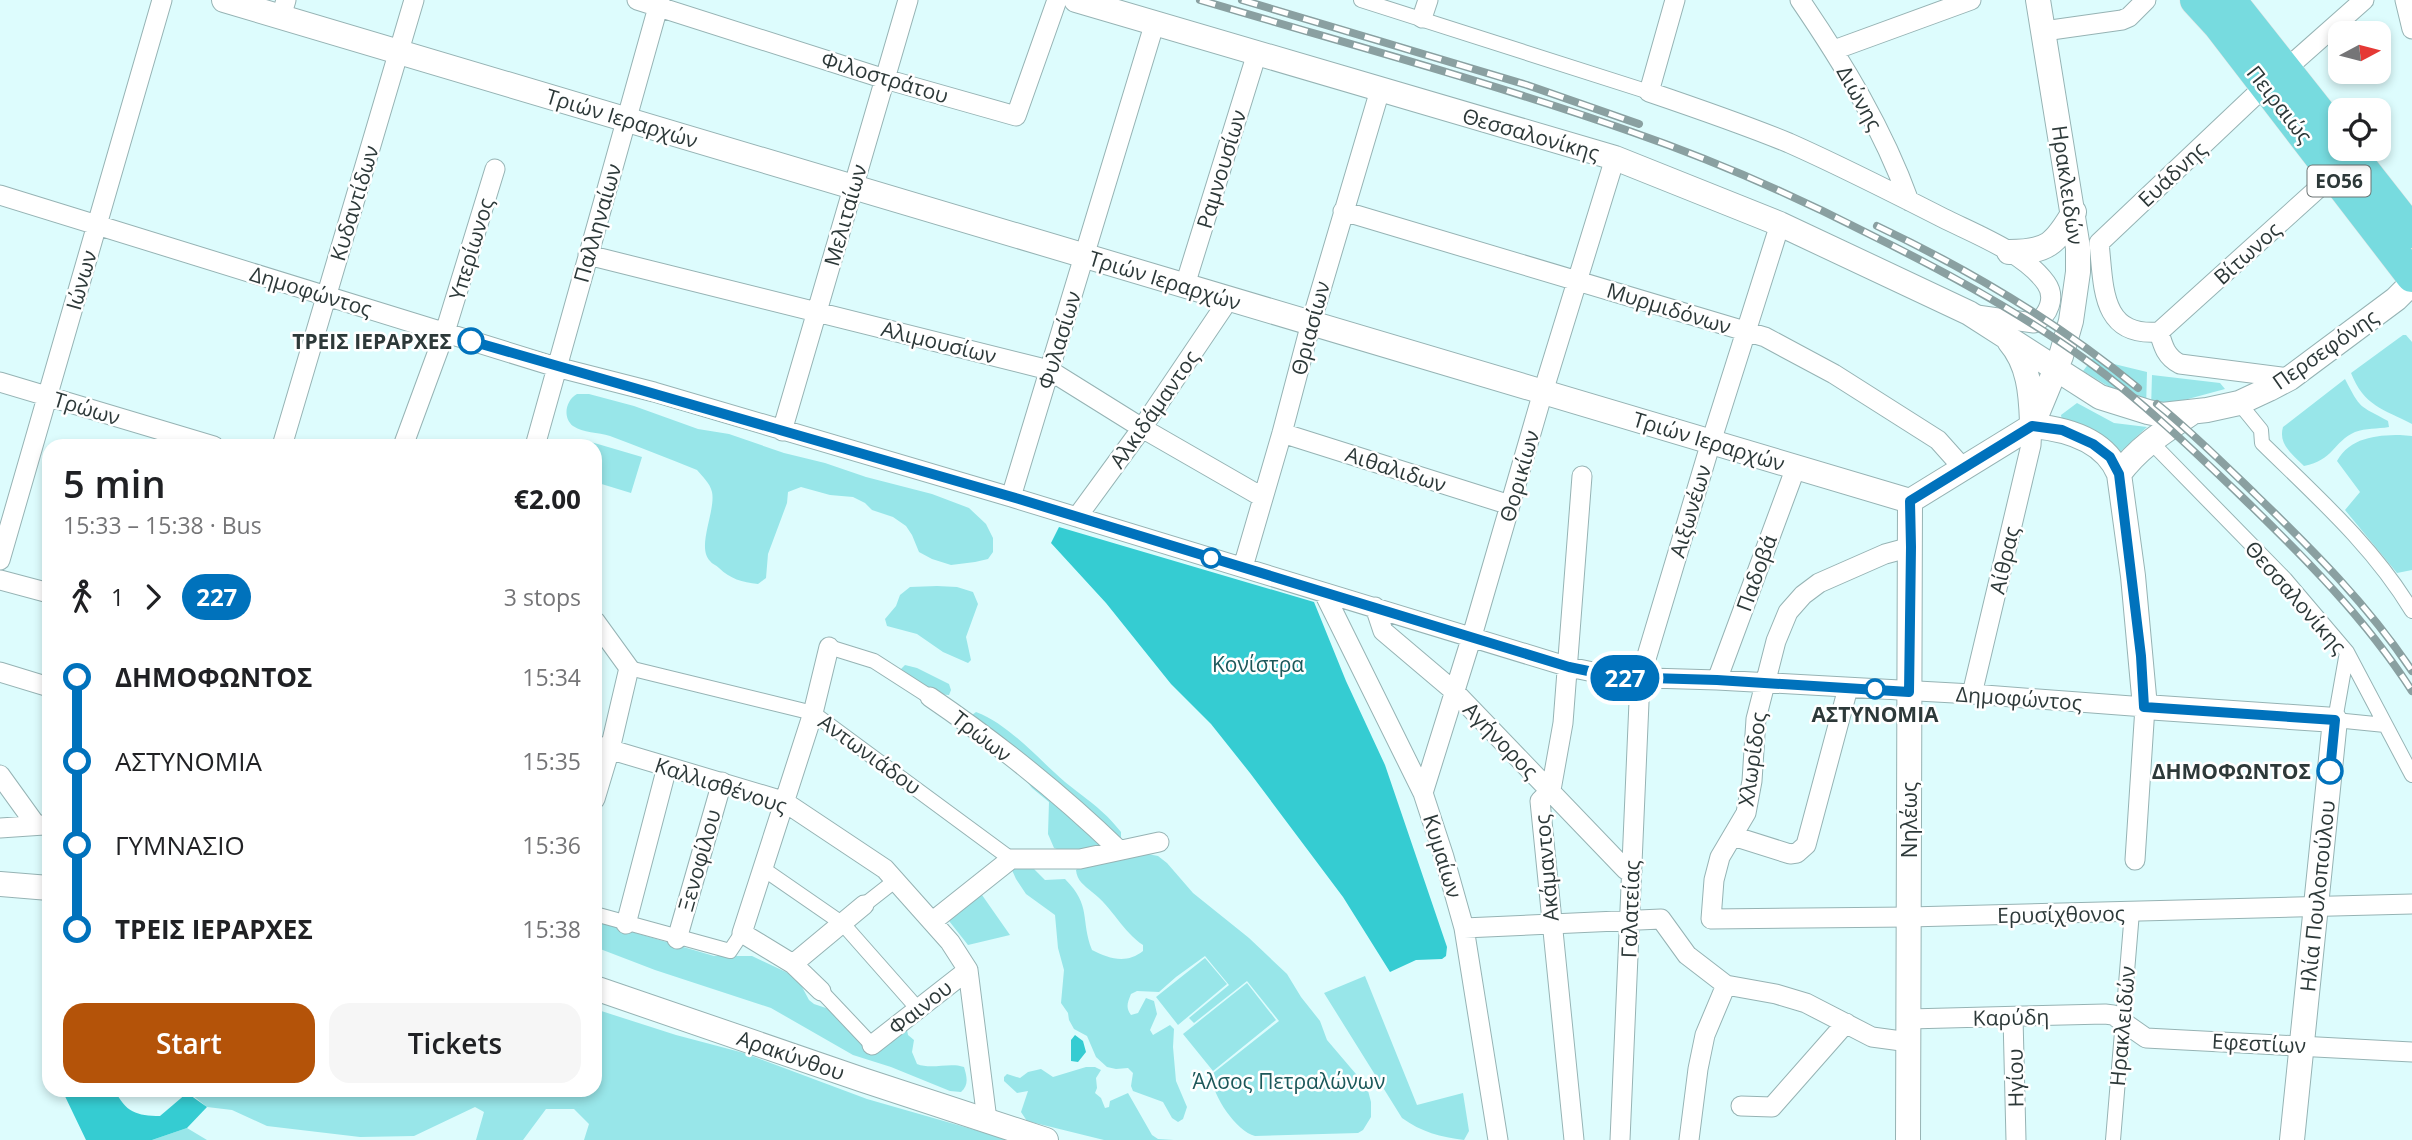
<!DOCTYPE html>
<html lang="en">
<head>
<meta charset="utf-8">
<style>
  :root { --surface:#fff; --page:#f6f6f6; --text:#202124; --muted:#757577; --accent:#b45309 }
  body { margin:0; font-family:"Open Sans",sans-serif; background:var(--page); color:var(--text); height:100vh; display:flex; flex-direction:column; font-size:26px; white-space:nowrap }
  * { box-sizing:border-box; margin:0 }
  p { font-size:23px; color:var(--muted) }
  .icon { flex:none; width:38px; height:38px; fill:none; stroke:currentColor; stroke-width:2; stroke-linecap:round; stroke-linejoin:round }
  .map { position:relative; flex:1; overflow:hidden }
  .drawer { position:absolute; left:42px; top:439px; width:560px; height:658px; display:flex; flex-direction:column; background:var(--surface); border-radius:21px; box-shadow:0 4px 10px #0003 }
  .drawer>* { flex:none }
  .badge { padding:0 14px; border-radius:23px; font-size:24px; line-height:46px }
  .needle { width:46px; rotate:83deg }
  .fabs { position:absolute; left:2328px; top:21px; display:grid; gap:14px }
  .fabs a { display:grid; place-items:center; width:63px; height:63px; border-radius:14px; background:var(--surface); box-shadow:0 4px 10px #0003; font-size:35px }
  .map>.badge { position:absolute; translate:-50% -50%; box-shadow:0 0 0 4px #fff }
  .legs { display:flex; align-items:center; gap:10px; height:77px; padding:0 21px; font-size:23px }
  .legs p { margin-inline-start:auto }
  .summary { display:flex; align-items:center; justify-content:space-between; height:119px; padding:0 21px }
  h1 { font-size:38px; font-weight:600; line-height:52px }
  .action { display:flex; gap:14px; margin-top:auto; padding:14px 21px }
  .action a { flex:1; height:80px; border-radius:21px; background:var(--accent); color:#fff; font-size:28px; font-weight:600; line-height:80px; text-align:center }
  .action a+a { background:var(--page); color:var(--text) }
  ul { padding:0 21px; list-style:none }
  li { display:flex; align-items:center; gap:24px; height:84px; font-size:26px }
  li i { display:grid; place-items:center; width:10px; height:100%; margin:0 9px; background:currentColor }
  li i::after { content:''; width:18px; height:18px; margin:-9px; border:5px solid; border-radius:50%; background:var(--surface) }
  li p { margin-inline-start:auto }
  li:first-child i { background:linear-gradient(#0000 50%,currentColor 0) }
  li:last-child i { background:linear-gradient(currentColor 50%,#0000 0) }
  .map>svg:first-child { display:block }
  .green { fill:#98e6e9 }
  .forest { fill:#35ccd2 }
  .lines { fill:none; stroke-linecap:round; stroke-linejoin:round }
  .pedestrian-casing { stroke:#96b3b4; stroke-width:16 }
  .minor-casing { stroke:#96b3b4; stroke-width:21 }
  .tertiary-casing { stroke:#96b3b4; stroke-width:26 }
  .primary-casing { stroke:#e2e3e3; stroke-width:33 }
  .pedestrian { stroke:#fff; stroke-width:14 }
  .minor { stroke:#fff; stroke-width:19 }
  .tertiary { stroke:#fff; stroke-width:24 }
  .primary { stroke:#77dbdf; stroke-width:32 }
  .rail-casing { stroke:#8aa0a1; stroke-width:8 }
  .rail { stroke:#fff; stroke-width:5; stroke-dasharray:16; stroke-linecap:butt }
  .line-1-casing { stroke:#fff; stroke-width:16 }
  .line-1 { stroke:#0072bc; stroke-width:10 }
  .stop-1-dot { fill:#fff; stroke:#0072bc; stroke-width:3.5 }
  .labels { text-anchor:middle; dominant-baseline:central; stroke-width:5; stroke-linejoin:round; paint-order:stroke }
  .shield { fill:#fff; stroke:#6c7474; stroke-width:2 }
  .shield-label { font-size:19px; font-weight:bold; fill:#2d3939 }
  .street-label { font-size:21px; fill:#2d3939; stroke:#fff }
  .stop-label { font-size:21px; font-weight:bold; fill:#2d3939; stroke:#fff; text-anchor:end }
  .park-label { font-size:21px; fill:#1c585a; stroke:#fff }
</style>
</head>
<body>
<div class="map">
<svg width="2412" height="1140" viewBox="0 0 2412 1140">
  <rect width="100%" height="100%" fill="#ddfcfd"/>
  <!-- green -->
  <path class="green" d="M2403,335H2406L2412,342V424C2383,409 2364,406 2351,373Z
    M2097,353L2114,364L2147,372L2146,409L2083,371Z
    M2152,375L2220,383L2225,389L2151,409Z
    M2345,379C2361,410 2359,405 2388,421L2389,427C2377,429 2366,428 2355,432C2333,442 2334,460 2304,466C2292,454 2278,444 2283,427Z
    M577,394H589L634,406L698,429L729,434L784,453L825,463L866,477L932,494L969,508L986,524L993,538V552L988,559L975,562L951,565L932,559L919,552L912,535L906,526L893,517L872,510L865,503L853,497L830,495L801,487L788,492L787,503L768,554L766,578L758,584C742,582 730,579 719,568C716,565 712,564 710,561C696,547 716,511 712,492C710,483 702,476 697,470C668,458 639,447 610,436C598,432 583,433 573,426C562,417 566,400 577,394Z
    M2077,403L2114,423L2147,427L2118,454L2062,421L2061,415Z
    M2400,435L2412,436V570L2397,573L2345,510L2360,492L2337,461C2350,438 2375,435 2400,435Z
    M591,442L642,457L631,493L595,482V446H589Z
    M937,586L957,587L973,592L978,604L966,637L971,660L968,663L943,652L917,634L887,626L885,619L896,606L900,595L910,587Z
    M905,665L917,668L949,684L951,690L949,695C930,695 915,680 901,669Z
    M976,712C1010,725 1038,759 1065,782C1087,800 1102,808 1121,832V839C1104,848 1073,856 1054,848L1048,834L1049,802L1032,788L972,715Z
    M1143,853L1158,856L1167,863L1193,893L1249,938L1287,974L1301,997L1320,1021L1327,1040L1367,1087L1371,1102V1117L1363,1130L1358,1133L1255,1136C1236,1131 1210,1093 1212,1074L1279,1021L1247,981L1194,1023L1189,1018L1229,985L1205,956L1176,977L1159,992L1137,991L1131,994C1128,1002 1125,1007 1131,1015L1138,1013L1146,998L1154,1001L1157,1014L1150,1030L1153,1035L1170,1025L1174,1029L1173,1047L1176,1081L1187,1107L1183,1119L1178,1122L1172,1118L1163,1102L1133,1091L1131,1086L1133,1073L1128,1068L1116,1069L1107,1067L1096,1057L1087,1036L1074,1029L1069,1020L1068,1013L1061,1003L1064,970L1058,948L1055,915L1026,894L1016,879L1011,868L1022,863L1034,869L1045,880L1065,879C1092,906 1080,919 1092,950C1109,959 1127,964 1143,951V945C1123,932 1112,907 1092,892C1084,885 1077,881 1076,870L1080,866Z
    M975,885L1010,935L968,945L942,912Z
    M595,921L714,956H752L788,973L801,985L809,1000L814,1004L832,1010L862,1043L911,1026L907,1030L908,1035L914,1040L912,1052L917,1064C932,1070 949,1062 964,1067C967,1077 969,1085 961,1092L950,1091L891,1067L853,1055L771,1008L655,970L595,947Z
    M1205,958L1227,984L1178,1025L1156,997Z
    M1365,976L1417,1105L1463,1093L1469,1131L1464,1140C1441,1137 1421,1132 1402,1118L1324,993Z
    M1247,983L1276,1020L1213,1071L1183,1034Z
    M595,1009L676,1035L744,1053L867,1099L1010,1140H584L589,1124L574,1109H546L523,1140H476L484,1112L475,1107L414,1136L360,1137L267,1126L232,1110L207,1107L186,1090H595Z
    M1086,1067H1095L1101,1070L1096,1078L1097,1088L1095,1093L1101,1098L1105,1108L1109,1107L1110,1101L1128,1093L1152,1135L1158,1139L1174,1140H1104L1027,1121L1021,1112L1028,1091L1017,1093L1004,1081V1077L1007,1074L1020,1078L1028,1072L1041,1069L1053,1077Z
    M187,1128L207,1140H152Z"/>
  <!-- forest -->
  <path class="forest" d="M1059,527L1314,602L1346,681L1385,765L1447,947L1446,956L1442,959L1416,960L1390,972L1343,897L1250,773L1211,724L1171,684L1106,603L1051,543Z
    M1075,1035L1083,1041L1086,1052L1078,1062L1071,1061V1040Z
    M62,1090H115C125,1112 137,1116 160,1116L187,1093L207,1107L187,1128L152,1140H86Z"/>
  <g class="lines">
    <!-- pedestrian casing -->
    <g class="pedestrian-casing">
      <path id="pedestrian" d="M1361,0L1649,92
        M2239,403L2261,430L2262,443C2316,496 2373,546 2412,611
        M2150,441L2285,579L2347,652L2412,775
        M829,647L874,661L930,697
        M2347,652L2335,720L2385,725
        M629,668L813,713L1011,859
        M762,868L843,924L918,1009
        M864,905L896,880
        M595,914L730,951L742,933
        M821,991L872,1045
        M2113,1140L2132,912"/>
    </g>
    <!-- minor casing -->
    <g class="minor-casing">
      <path id="minor" d="M637,0L885,79L1016,116L1057,0
        M1675,0L1649,92C1696,108 1743,124 1789,143C1841,166 1892,192 1943,218C1975,234 2025,253 2046,283C2056,297 2049,316 2034,323L1977,315
        M1800,0C1843,63 1883,129 1909,201
        M2405,0L2412,29
        M281,17L286,0
        M1422,18L1428,0
        M2044,31L2122,20L2129,17L2146,0
        M1834,50L1971,0
        M2285,70L2364,0
        M0,195L556,367L654,392L1011,497L1569,667L1617,677L1717,680L1972,694L2145,707L2135,860
        M1343,211L1765,337L1834,374L1938,440L1963,468
        M2099,243L2266,85
        M2099,243C2104,286 2100,337 2159,332
        M588,255L1049,370L1142,428L1262,497
        M1185,285L1257,53
        M2159,332L2334,174
        M2159,332C2163,346 2166,357 2180,364L2290,378
        M0,382L214,446
        M782,431L908,0
        M1282,433L1510,505
        M282,446L414,0
        M403,446L445,332L495,169
        M535,446L660,0
        M1011,497L1155,22
        M1077,517L1142,428L1229,299
        M1911,547L1885,554L1819,583L1803,595L1788,612L1776,641L1756,719L1752,781L1746,813L1720,857L1714,880L1711,919L1909,917L2412,904
        M0,560L162,0
        M1243,567L1282,433L1311,323L1380,90
        M0,580L49,593
        M1324,593L1423,793L1444,857L1464,928L1498,1140
        M1375,607L1383,631L1455,692L1626,870L1632,871
        M595,621L629,668L610,749L595,799
        M0,672L49,687
        M1717,680L1796,467
        M1972,694L2031,445L2032,426
        M930,697C996,742 1061,794 1119,850
        M595,745L783,801L885,869L950,942L968,970L987,1120
        M0,775L36,825
        M1423,793L1472,636L1543,392L1615,158
        M0,828L44,825
        M1733,836L1790,854L1797,853L1806,845L1848,688
        M933,921L1011,859H1080L1159,842
        M626,924L667,767
        M1464,928L1661,919L1687,955L1726,985L1776,994L1806,1003L1872,1037L1909,1042
        M677,939L722,782
        M793,964L864,905
        M821,991L793,964L742,933L813,713L829,647
        M2013,1017L2016,1140
        M1909,1019L2105,1014L2113,1015L2146,1038L2412,1052
        M872,1045L968,970
        M1741,1106L1772,1107L1846,1023
        M1574,1140L1540,801L1551,790L1563,723L1582,476
        M1620,1140L1640,679L1711,442L1780,224
        M1689,1140L1698,1069L1705,1035L1726,985"/>
    </g>
    <!-- tertiary casing -->
    <g class="tertiary-casing">
      <path id="tertiary" d="M224,0L1910,501L2032,426L2061,356L2071,321L2078,272V248L2038,0
        M1076,0L1615,158L1780,224L1969,313L2100,397L2148,412L2162,415L2207,410L2239,403L2269,389L2290,378L2396,299L2412,283
        M2009,252C2048,252 2055,244 2074,212
        M2009,341C2029,364 2031,393 2032,422
        M2032,426C2066,429 2105,440 2119,474L2133,576L2145,707L2335,720L2292,1140
        M2119,474C2138,448 2163,432 2190,414
        M0,884L49,888
        M595,988L863,1080L1046,1140
        M1908,1140L1910,501"/>
    </g>
    <!-- primary casing -->
    <g class="primary-casing">
      <path id="primary" d="M2196,0L2219,25L2412,276
        M2230,0L2340,139
        M2347,149L2412,232"/>
    </g>
    <!-- pedestrian -->
    <use href="#pedestrian" class="pedestrian"/>
    <!-- minor -->
    <use href="#minor" class="minor"/>
    <!-- tertiary -->
    <use href="#tertiary" class="tertiary"/>
    <!-- primary -->
    <use href="#primary" class="primary"/>
    <!-- rail casing -->
    <g class="rail-casing">
      <path id="rail" d="M1200,0C1344,43 1490,82 1632,132C1713,160 1793,195 1869,234C1944,271 2018,311 2086,360C2142,401 2192,449 2242,497C2304,557 2365,618 2412,691
        M1242,0L1527,85L1639,124
        M1877,226C1970,270 2059,323 2138,388
        M2157,404C2192,432 2224,464 2256,495C2313,550 2368,605 2412,671"/>
    </g>
    <!-- rail -->
    <use href="#rail" class="rail"/>
  </g>
  <g class="lines">
    <!-- line-1 casing -->
    <g class="line-1-casing">
      <path id="line-1" d="M471,341L1019,499L1569,667L1617,677L1717,680L1909,692L1911,547L1910,501L2032,426L2062,430L2093,444L2110,457L2119,474L2141,656L2144,707L2335,720L2330,771"/>
    </g>
    <!-- line-1 -->
    <use href="#line-1" class="line-1"/>
  </g>
  <!-- markers -->
  <g class="stop-1-dot">
    <circle cx="471" cy="341" r="12"/>
    <circle cx="1211" cy="558" r="9"/>
    <circle cx="1875" cy="689" r="9"/>
    <circle cx="2330" cy="771" r="12"/>
  </g>
  <g class="labels">
    <!-- shield labels -->
    <rect class="shield" x="2307.5" y="165.5" width="63" height="31" rx="5"/>
    <g class="shield-label">
      <text x="2339" y="181">ΕΟ56</text>
    </g>
    <!-- street labels -->
    <g class="street-label">
      <text transform="translate(885 77) rotate(17)">Φιλοστράτου</text>
      <text transform="translate(1860 98) rotate(61)">Διώνης</text>
      <text transform="translate(2280 104) rotate(52)">Πειραιώς</text>
      <text transform="translate(622 118) rotate(17)">Τριών Ιεραρχών</text>
      <text transform="translate(1531 134) rotate(16)">Θεσσαλονίκης</text>
      <text transform="translate(1221 169) rotate(-73)">Ραμνουσίων</text>
      <text transform="translate(2172 174) rotate(-43)">Ευάδνης</text>
      <text transform="translate(2068 185) rotate(82)">Ηρακλειδών</text>
      <text transform="translate(354 203) rotate(-73)">Κυδαντίδων</text>
      <text transform="translate(845 215) rotate(-74)">Μελιταίων</text>
      <text transform="translate(597 223) rotate(-74)">Παλληναίων</text>
      <text transform="translate(471 249) rotate(-73)">Υπερίωνος</text>
      <text transform="translate(2247 253) rotate(-42)">Βίτωνος</text>
      <text transform="translate(81 280) rotate(-74)">Ιώνων</text>
      <text transform="translate(1165 280) rotate(17)">Τριών Ιεραρχών</text>
      <text transform="translate(311 291) rotate(17)">Δημοφώντος</text>
      <text transform="translate(1669 308) rotate(17)">Μυρμιδόνων</text>
      <text transform="translate(1310 328) rotate(-75)">Θριασίων</text>
      <text transform="translate(1059 340) rotate(-73)">Φυλασίων</text>
      <text transform="translate(939 342) rotate(14)">Αλιμουσίων</text>
      <text transform="translate(2325 349) rotate(-35)">Περσεφόνης</text>
      <text transform="translate(87 408) rotate(17)">Τρώων</text>
      <text transform="translate(1154 409) rotate(-55)">Αλκιδάμαντος</text>
      <text transform="translate(1709 441) rotate(17)">Τριών Ιεραρχών</text>
      <text transform="translate(1396 469) rotate(18)">Αιθαλιδων</text>
      <text transform="translate(1519 476) rotate(-74)">Θορικίων</text>
      <text transform="translate(1690 511) rotate(-73)">Αιξωνέων</text>
      <text transform="translate(2004 560) rotate(-77)">Αίθρας</text>
      <text transform="translate(1756 573) rotate(-70)">Παδοβά</text>
      <text transform="translate(2296 597) rotate(49)">Θεσσαλονίκης</text>
      <text transform="translate(2019 698) rotate(4)">Δημοφώντος</text>
      <text transform="translate(982 736) rotate(38)">Τρώων</text>
      <text transform="translate(1501 740) rotate(46)">Αγήνορος</text>
      <text transform="translate(870 754) rotate(36)">Αντωνιάδου</text>
      <text transform="translate(1752 759) rotate(-82)">Χλωρίδος</text>
      <text transform="translate(721 785) rotate(18)">Καλλισθένους</text>
      <text transform="translate(1909 820) rotate(-90)">Νηλέως</text>
      <text transform="translate(1443 856) rotate(73)">Κυμαίων</text>
      <text transform="translate(699 860) rotate(-74)">Ξενοφίλου</text>
      <text transform="translate(1546 868) rotate(-95)">Ακάμαντος</text>
      <text transform="translate(2317 896) rotate(-84)">Ηλία Πουλοπούλου</text>
      <text transform="translate(1630 909) rotate(-88)">Γαλατείας</text>
      <text transform="translate(2061 914) rotate(-1)">Ερυσίχθονος</text>
      <text transform="translate(920 1007) rotate(-38)">Φαινου</text>
      <text transform="translate(2011 1017) rotate(-1)">Καρύδη</text>
      <text transform="translate(2122 1026) rotate(-85)">Ηρακλειδών</text>
      <text transform="translate(2259 1043) rotate(3)">Εφεστίων</text>
      <text transform="translate(791 1055) rotate(19)">Αρακύνθου</text>
      <text transform="translate(2015 1078) rotate(-91)">Ηγίου</text>
    </g>
    <!-- stop labels -->
    <g class="stop-label">
      <text x="452" y="341">ΤΡΕΙΣ ΙΕΡΑΡΧΕΣ</text>
      <text x="1875" y="714" text-anchor="middle">ΑΣΤΥΝΟΜΙΑ</text>
      <text x="2311" y="771">ΔΗΜΟΦΩΝΤΟΣ</text>
    </g>
    <!-- park labels -->
    <g class="park-label">
      <text x="1258" y="664">Κονίστρα</text>
      <text x="1289" y="1081">Άλσος Πετραλώνων</text>
    </g>
  </g>
</svg>
<div class="fabs">
<a><svg class="needle" viewBox="-14 -14 28 28"><path d="M0-13l5 13h-10z" fill="#e53935"/><path d="M0 13l5-13h-10z" fill="#757577"/></svg></a>
<a><svg class="icon" aria-label="locate" viewBox="0 0 24 24"><circle cx="12" cy="12" r="6"/><path d="M12 2v4M12 18v4M2 12h4M18 12h4"/></svg></a>
</div>
<b class="badge" style="left:1625px;top:678px;background:#0072bc;color:#fff">227</b>
<section class="drawer">
<div class="summary"><div><h1>5 min</h1><p>15:33 – 15:38 · Bus</p></div><b>€2.00</b></div>
<div class="legs"><svg class="icon" aria-label="walk" viewBox="0 0 24 24"><circle cx="13" cy="4" r="2"/><path d="M13 8l-2 6 4 7M11 14l-3 7M7 12l3-4h3l4 4"/></svg>1<svg class="icon" aria-label="forward" viewBox="0 0 24 24"><path d="M9 5l7 7-7 7"/></svg><b class="badge" style="background:#0072bc;color:#fff">227</b><p>3 stops</p></div>
<ul>
<li><i style="color:#0072bc"></i><b>ΔΗΜΟΦΩΝΤΟΣ</b><p>15:34</p></li>
<li><i style="color:#0072bc"></i><span>ΑΣΤΥΝΟΜΙΑ</span><p>15:35</p></li>
<li><i style="color:#0072bc"></i><span>ΓΥΜΝΑΣΙΟ</span><p>15:36</p></li>
<li><i style="color:#0072bc"></i><b>ΤΡΕΙΣ ΙΕΡΑΡΧΕΣ</b><p>15:38</p></li>
</ul>
<div class="action"><a>Start</a><a>Tickets</a></div>
</section>
</div>
</body>
</html>
